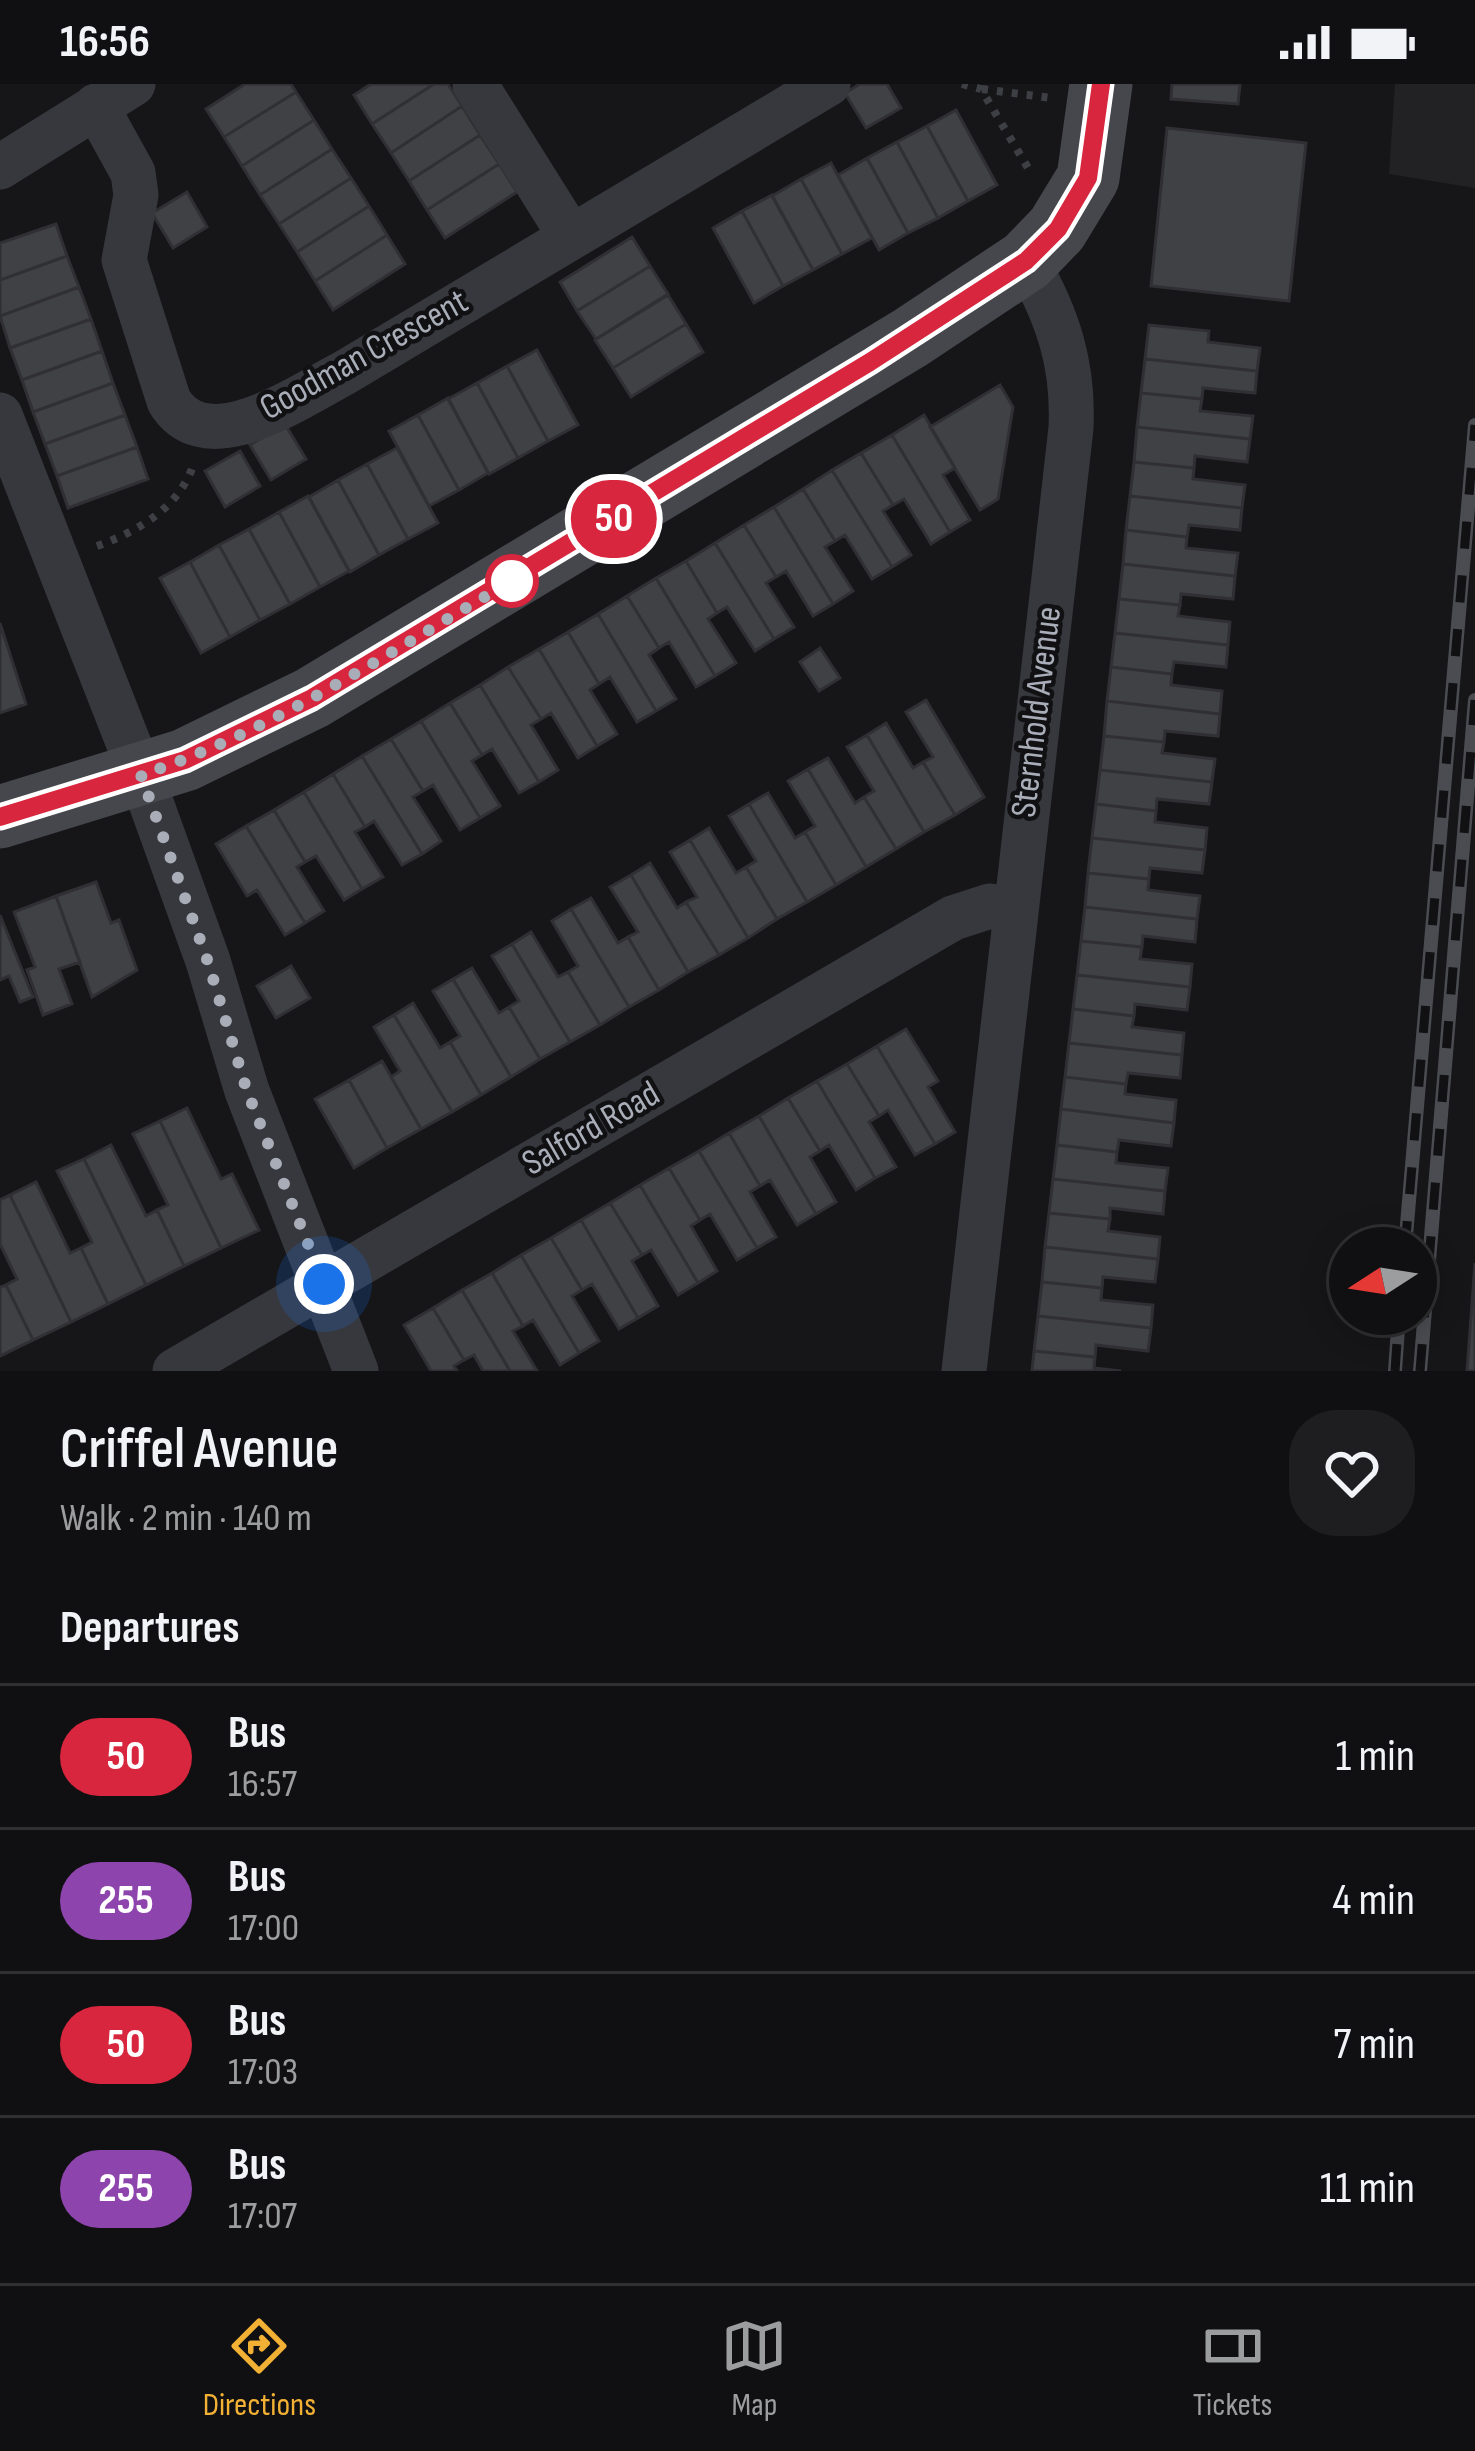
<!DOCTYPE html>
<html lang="en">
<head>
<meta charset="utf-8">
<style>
  :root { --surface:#101012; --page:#1e1e20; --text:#f1f3f6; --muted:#9c9d9f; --line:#303032; --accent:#f2b134 }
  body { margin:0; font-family:"Sofia Sans Condensed",sans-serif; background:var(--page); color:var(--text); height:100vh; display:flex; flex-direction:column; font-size:45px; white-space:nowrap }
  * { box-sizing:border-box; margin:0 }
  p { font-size:39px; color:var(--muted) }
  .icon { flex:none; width:66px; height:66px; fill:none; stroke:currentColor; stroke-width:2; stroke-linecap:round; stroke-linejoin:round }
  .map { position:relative; height:1287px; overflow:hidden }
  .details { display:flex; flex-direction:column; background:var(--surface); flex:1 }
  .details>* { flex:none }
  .badge { padding:0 24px; border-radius:39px; font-size:42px; line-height:78px }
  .needle { width:78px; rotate:258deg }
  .fabs { position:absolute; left:1329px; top:1143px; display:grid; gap:24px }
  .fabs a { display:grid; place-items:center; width:108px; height:108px; border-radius:50%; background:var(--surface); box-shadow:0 6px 30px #0003,0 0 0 3px var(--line); font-size:60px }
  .you { position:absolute; width:60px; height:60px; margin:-30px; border:9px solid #fff; border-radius:50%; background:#1a73e8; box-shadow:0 0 0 18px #1a73e833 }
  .map>.badge { position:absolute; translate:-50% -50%; box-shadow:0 0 0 6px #fff }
  h2 { padding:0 60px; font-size:45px; line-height:108px }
  .round { display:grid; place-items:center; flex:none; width:126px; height:126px; border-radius:48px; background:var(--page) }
  .overview { display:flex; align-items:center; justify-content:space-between; height:204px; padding:0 60px }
  h1 { font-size:57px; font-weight:600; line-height:90px }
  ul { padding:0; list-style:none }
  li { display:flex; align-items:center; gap:36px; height:144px; padding:0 60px; border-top:3px solid var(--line) }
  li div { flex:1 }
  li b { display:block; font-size:45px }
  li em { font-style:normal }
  li .badge { min-width:132px; font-weight:700; text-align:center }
  .status { display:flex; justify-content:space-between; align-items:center; height:84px; padding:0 60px; background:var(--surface); direction:ltr }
  .status svg { height:33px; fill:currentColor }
  .tabs { display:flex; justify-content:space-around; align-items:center; height:168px; border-top:3px solid var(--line); background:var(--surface); font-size:33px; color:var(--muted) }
  .tabs a { display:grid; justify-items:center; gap:6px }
  .tabs .selected { color:var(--accent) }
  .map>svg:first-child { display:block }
  .built { fill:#222225 }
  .building { fill:#404145; stroke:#303034; stroke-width:3 }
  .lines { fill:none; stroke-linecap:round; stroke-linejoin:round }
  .path { stroke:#3d3f44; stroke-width:8; stroke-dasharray:6 9; stroke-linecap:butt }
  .minor { stroke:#37383d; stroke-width:45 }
  .secondary { stroke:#45474d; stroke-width:63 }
  .rail-casing { stroke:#4a4c52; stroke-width:14 }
  .rail { stroke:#111113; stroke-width:9; stroke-dasharray:27; stroke-linecap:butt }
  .line-casing { stroke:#fff; stroke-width:27 }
  .line { stroke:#d7263d; stroke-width:18 }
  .walk { stroke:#a8adb8; stroke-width:12; stroke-dasharray:0 21.6 }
  .stop-dot { fill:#fff; stroke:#d7263d; stroke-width:6 }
  .labels { text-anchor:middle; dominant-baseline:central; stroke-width:9; stroke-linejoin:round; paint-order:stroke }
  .street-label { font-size:36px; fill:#a8adb8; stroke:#111113 }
</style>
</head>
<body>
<div class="status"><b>16:56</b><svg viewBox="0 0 49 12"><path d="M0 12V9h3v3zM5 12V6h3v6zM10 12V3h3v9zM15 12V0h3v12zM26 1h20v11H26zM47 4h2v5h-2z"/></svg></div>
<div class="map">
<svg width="1475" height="1287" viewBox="0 0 1475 1287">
  <rect width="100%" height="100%" fill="#161618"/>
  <!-- built -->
  <path class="built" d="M1395,0H1475V104L1389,90Z"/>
  <!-- building -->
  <path class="building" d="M245,0H291L296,8L224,53L206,25Z
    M371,0H434L372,40L354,11Z
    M434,0H448L462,22L391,69L372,40Z
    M860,0H887L901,24L866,44L845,9Z
    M1172,0H1240L1238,20L1171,15Z
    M296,8L314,36L242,82L224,53Z
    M462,22L480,51L409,97L391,69Z
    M956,26L997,101L968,117L927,42Z
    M314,36L332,65L260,111L242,82Z
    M927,42L968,117L938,134L897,58Z
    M1167,44L1306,59L1289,217L1151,202Z
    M480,51L499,80L427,126L409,97Z
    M897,58L938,134L908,149L867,74Z
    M332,65L351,94L279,140L260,111Z
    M867,74L908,149L879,166L838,91Z
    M831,79L872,154L842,170L801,95Z
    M499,80L517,108L445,154L427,126Z
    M351,94L369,122L297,168L279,140Z
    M801,95L842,170L813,186L772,112Z
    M187,108L207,143L173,164L152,129Z
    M772,111L813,186L783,202L742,127Z
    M369,122L387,151L315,197L297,168Z
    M742,127L783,202L754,219L713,144Z
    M56,140L67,172L0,196V159Z
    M387,151L405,180L333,226L315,197Z
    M632,153L650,182L577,227L560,198Z
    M67,172L79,203L0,232V196Z
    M650,182L668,210L596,255L577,227Z
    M79,203L91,235L10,264L0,232Z
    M668,211L686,240L613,284L595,256Z
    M91,235L102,267L22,296L10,264Z
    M686,240L703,268L631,313L613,284Z
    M1149,241L1209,247L1208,258L1260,264L1257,287L1145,275Z
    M537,266L578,341L548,357L507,282Z
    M102,267L113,299L33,328L22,296Z
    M1145,275L1257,287L1255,309L1203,304L1202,315L1141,309Z
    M507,282L548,357L518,374L477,299Z
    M113,299L125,331L45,360L33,328Z
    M477,299L518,374L489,390L448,315Z
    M1000,301L1013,323L998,415L980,426L930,343Z
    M1141,309L1202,315L1200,327L1253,332L1250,355L1137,343Z
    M448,314L488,389L459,406L418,331Z
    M125,331L137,363L57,392L45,360Z
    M418,331L459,406L429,422L389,347Z
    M924,331L955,384L943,391L970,436L950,448L892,351Z
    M285,340L306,375L271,396L250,361Z
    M1137,343L1250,355L1247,378L1195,372L1194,384L1134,378Z
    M892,351L950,448L931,460L904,415L893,421L861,369Z
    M137,363L148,395L68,424L57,392Z
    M397,364L438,439L408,455L367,380Z
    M240,367L260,402L225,423L205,387Z
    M861,369L893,421L883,427L911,471L892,483L832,386Z
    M1134,378L1194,384L1193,395L1245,401L1242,424L1130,412Z
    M367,380L408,455L379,471L338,396Z
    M832,386L892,483L872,495L845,451L835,457L803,405Z
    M338,396L379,471L350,488L309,413Z
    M803,405L835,457L825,463L853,507L833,520L774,423Z
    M308,412L349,487L320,503L279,428Z
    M1130,412L1242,424L1240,446L1189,441L1187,453L1126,446Z
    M774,423L833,520L813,532L786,487L776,493L744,441Z
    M279,428L320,503L290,520L249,445Z
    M744,441L776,493L766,499L794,543L774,555L715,459Z
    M249,445L290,520L260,536L219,461Z
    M1126,446L1187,453L1186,464L1238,469L1235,492L1123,480Z
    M715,459L774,555L755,567L727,523L717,529L686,477Z
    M219,461L260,536L230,553L190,478Z
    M686,477L717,529L708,535L736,579L715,592L656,494Z
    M190,478L230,553L201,569L160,494Z
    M1123,480L1235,492L1233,515L1181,510L1180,521L1119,515Z
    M656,494L715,592L696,603L669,558L659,564L627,512Z
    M627,512L659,564L649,571L676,615L656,627L598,530Z
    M1119,515L1180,521L1178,532L1230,538L1228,561L1115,549Z
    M598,530L656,627L637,638L610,593L599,600L568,548Z
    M0,539L26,620L0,629Z
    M568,548L599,600L590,606L617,650L597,662L539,565Z
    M1115,549L1228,561L1226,583L1174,578L1172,590L1111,583Z
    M820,564L840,594L819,607L800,578Z
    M539,565L597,662L578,674L551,629L541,635L508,583Z
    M508,583L541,635L531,641L558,686L539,698L480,601Z
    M1111,583L1172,590L1171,601L1222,607L1220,630L1107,617Z
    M480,601L539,698L519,709L492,665L482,671L450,619Z
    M926,616L984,713L955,731L923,678L933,673L906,628Z
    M1107,617L1220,630L1218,652L1165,647L1164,658L1104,652Z
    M450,619L482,671L472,677L500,722L480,734L421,637Z
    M421,637L480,734L460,746L433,701L423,707L391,655Z
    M886,639L913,684L923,678L955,731L924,748L867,651Z
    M867,651L924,748L896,765L864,713L874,707L847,663Z
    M1104,652L1164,658L1162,669L1215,675L1212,698L1100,686Z
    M391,655L423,707L413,713L441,757L422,770L362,672Z
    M362,672L422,770L402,781L374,737L365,743L333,690Z
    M828,674L855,719L864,713L896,765L866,783L808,685Z
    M808,685L866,783L836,801L805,748L815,742L788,697Z
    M1100,686L1212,698L1209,720L1157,715L1156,727L1096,720Z
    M333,690L365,743L355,748L383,793L362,805L304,708Z
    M304,708L362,805L344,816L316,772L305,778L274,726Z
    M768,709L795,754L805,748L836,801L807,818L749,720Z
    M749,720L807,818L777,835L746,783L756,777L729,732Z
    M1096,720L1156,727L1155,738L1207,744L1205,766L1092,754Z
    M274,726L305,778L297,783L324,827L305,839L246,742Z
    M246,742L305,839L285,851L257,806L247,812L216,760Z
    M709,744L736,789L746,783L777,835L748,854L690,756Z
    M1092,754L1205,766L1202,789L1150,784L1149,795L1088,789Z
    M690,756L748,854L719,871L686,818L697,813L670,768Z
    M650,779L677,824L686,818L719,871L688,888L631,791Z
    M1088,789L1149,795L1148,806L1200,812L1197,835L1085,823Z
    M631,791L688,888L659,906L628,853L638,848L610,803Z
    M96,798L111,839L119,836L137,886L92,913L56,812Z
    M56,812L80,878L59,885L72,920L43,931L27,886L35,883L14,828Z
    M591,814L618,859L628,853L659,906L629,923L571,825Z
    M1085,823L1197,835L1195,858L1143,852L1142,863L1081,857Z
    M571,825L629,923L600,941L568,888L578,882L552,837Z
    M0,831L33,913L20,918L9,892L0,896Z
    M531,848L558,893L568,888L600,941L570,958L512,860Z
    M1081,857L1142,863L1140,875L1192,880L1190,903L1077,891Z
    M512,860L570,958L540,975L509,923L519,917L492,872Z
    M291,882L310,914L276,934L257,902Z
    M472,884L499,929L509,923L540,975L511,993L453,895Z
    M1077,891L1190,903L1187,926L1135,920L1134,932L1073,925Z
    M453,895L511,993L481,1011L450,958L460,952L433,907Z
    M413,919L440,964L450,958L481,1011L452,1028L394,931Z
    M1073,925L1134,932L1132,943L1184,949L1182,971L1069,959Z
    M394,931L452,1028L421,1045L391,993L400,987L374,943Z
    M906,945L938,997L928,1003L955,1048L935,1060L877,962Z
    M1069,959L1182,971L1180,994L1128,989L1126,1000L1065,993Z
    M877,962L935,1060L915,1071L888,1026L879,1032L847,980Z
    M382,977L421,1045L387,1064L349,996Z
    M847,980L879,1032L869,1038L896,1083L875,1094L817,997Z
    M1065,993L1126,1000L1125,1010L1176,1016L1174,1039L1061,1025Z
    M349,996L387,1064L354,1084L315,1015Z
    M817,997L875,1094L856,1106L829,1061L820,1067L788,1014Z
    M788,1014L820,1067L810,1073L836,1118L816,1130L759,1032Z
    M187,1024L221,1095L232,1090L259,1146L221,1164L160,1037Z
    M1061,1025L1174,1039L1171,1062L1119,1056L1117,1068L1057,1061Z
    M759,1032L816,1130L797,1141L770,1096L760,1102L729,1049Z
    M160,1037L221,1164L184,1182L157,1126L168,1121L133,1050Z
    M729,1049L760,1102L750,1108L776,1153L757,1164L699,1067Z
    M111,1061L146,1132L157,1126L184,1182L146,1201L84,1075Z
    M1057,1061L1117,1068L1116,1079L1168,1084L1165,1107L1053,1095Z
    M699,1067L757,1164L737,1176L710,1130L700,1136L669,1084Z
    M84,1075L146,1201L108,1220L81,1164L92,1158L57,1087Z
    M669,1084L700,1136L691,1142L717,1187L698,1199L640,1101Z
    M1053,1095L1165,1107L1163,1130L1110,1124V1135L1049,1129Z
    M36,1098L70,1169L81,1164L108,1220L71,1238L10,1111Z
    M640,1101L698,1199L678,1211L651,1166L642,1171L610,1119Z
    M10,1111L71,1238L33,1256L6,1201L17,1195L0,1160V1116Z
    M610,1119L642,1171L632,1177L658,1222L638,1234L581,1136Z
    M1049,1129L1110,1135L1108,1147L1160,1153L1158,1175L1045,1163Z
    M581,1136L638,1234L619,1245L592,1200L582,1206L551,1154Z
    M551,1154L582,1206L572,1212L599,1257L579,1269L521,1171Z
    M1045,1163L1158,1175L1155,1198L1103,1193L1102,1204L1042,1198Z
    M521,1171L579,1269L560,1281L533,1236L523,1242L492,1189Z
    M1475,1179V1287H1467Z
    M492,1189L523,1242L513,1247L537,1287H510L462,1206Z
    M1042,1198L1102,1204L1101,1216L1153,1221L1151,1244L1038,1232Z
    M6,1201L33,1256L0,1272V1203Z
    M462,1206L510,1287H483L474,1271L464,1276L433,1224Z
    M433,1224L464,1276L454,1282L457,1287H431L404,1241Z
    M1038,1232L1151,1244L1148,1267L1096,1261L1095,1273L1034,1267Z
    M1034,1267L1095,1273L1094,1284L1121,1287H1032Z"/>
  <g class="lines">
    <!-- path -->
    <path class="path" d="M962,0L981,5L1031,89
      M982,5L1051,14
      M97,462C139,447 180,423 194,379"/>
    <!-- minor -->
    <path class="minor" d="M475,0L569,150
      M96,22L133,89L136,111L124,176L169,317C206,378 298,313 344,289L828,0
      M0,83L133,0
      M0,331L141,691L208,877L247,1007L356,1287
      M175,1287L953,834L990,822L1013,825
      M964,1287L1071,344C1074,281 1058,232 1026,177"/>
    <!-- secondary -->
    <path class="secondary" d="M0,733L185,676L312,614L910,254L1026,177L1057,145L1088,94L1101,0"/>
    <!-- rail casing -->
    <g class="rail-casing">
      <path id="rail" d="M1405,1164L1475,341
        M1395,1287L1399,1230
        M1420,1287L1475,616"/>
    </g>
    <!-- rail -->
    <use href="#rail" class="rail"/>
  </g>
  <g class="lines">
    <!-- line casing -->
    <g class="line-casing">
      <path id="line" d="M0,733L185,676L312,614L870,278L1026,177L1058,145L1088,94L1101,0"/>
    </g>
    <!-- line -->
    <use href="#line" class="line"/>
    <!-- walk -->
    <path class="walk" d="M324,1200L247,1007L208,878L141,691C274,647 395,564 512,497"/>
  </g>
  <!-- markers -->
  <circle class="stop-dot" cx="512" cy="497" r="24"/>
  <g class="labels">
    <!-- street labels -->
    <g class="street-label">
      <text transform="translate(364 271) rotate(-29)">Goodman Crescent</text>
      <text transform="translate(1037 628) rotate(-83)">Sternhold Avenue</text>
      <text transform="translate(591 1045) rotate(-30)">Salford Road</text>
    </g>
  </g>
</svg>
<div class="fabs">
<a><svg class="needle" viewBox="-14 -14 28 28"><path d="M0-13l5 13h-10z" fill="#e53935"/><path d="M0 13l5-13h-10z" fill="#9c9d9f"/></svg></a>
</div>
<div class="you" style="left:324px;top:1200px"></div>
<b class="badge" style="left:614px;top:435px;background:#d7263d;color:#fff">50</b>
</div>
<section class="details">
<div class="overview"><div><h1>Criffel Avenue</h1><p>Walk · 2 min · 140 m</p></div><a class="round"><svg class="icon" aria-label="heart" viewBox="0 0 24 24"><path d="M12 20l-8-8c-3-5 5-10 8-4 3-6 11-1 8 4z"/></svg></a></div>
<h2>Departures</h2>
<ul>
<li><span class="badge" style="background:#d7263d;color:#fff">50</span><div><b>Bus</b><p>16:57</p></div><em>1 min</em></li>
<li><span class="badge" style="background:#8e44ad;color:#fff">255</span><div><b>Bus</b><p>17:00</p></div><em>4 min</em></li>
<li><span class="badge" style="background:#d7263d;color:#fff">50</span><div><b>Bus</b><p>17:03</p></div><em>7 min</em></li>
<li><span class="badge" style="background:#8e44ad;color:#fff">255</span><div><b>Bus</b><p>17:07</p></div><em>11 min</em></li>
</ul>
</section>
<nav class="tabs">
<a class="selected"><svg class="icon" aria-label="directions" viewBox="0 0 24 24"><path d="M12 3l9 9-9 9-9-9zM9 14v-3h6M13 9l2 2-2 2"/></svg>Directions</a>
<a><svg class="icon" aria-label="map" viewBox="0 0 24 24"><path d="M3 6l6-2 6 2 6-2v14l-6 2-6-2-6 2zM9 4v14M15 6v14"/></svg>Map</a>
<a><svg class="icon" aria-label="tickets" viewBox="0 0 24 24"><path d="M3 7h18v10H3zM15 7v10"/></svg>Tickets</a>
</nav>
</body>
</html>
